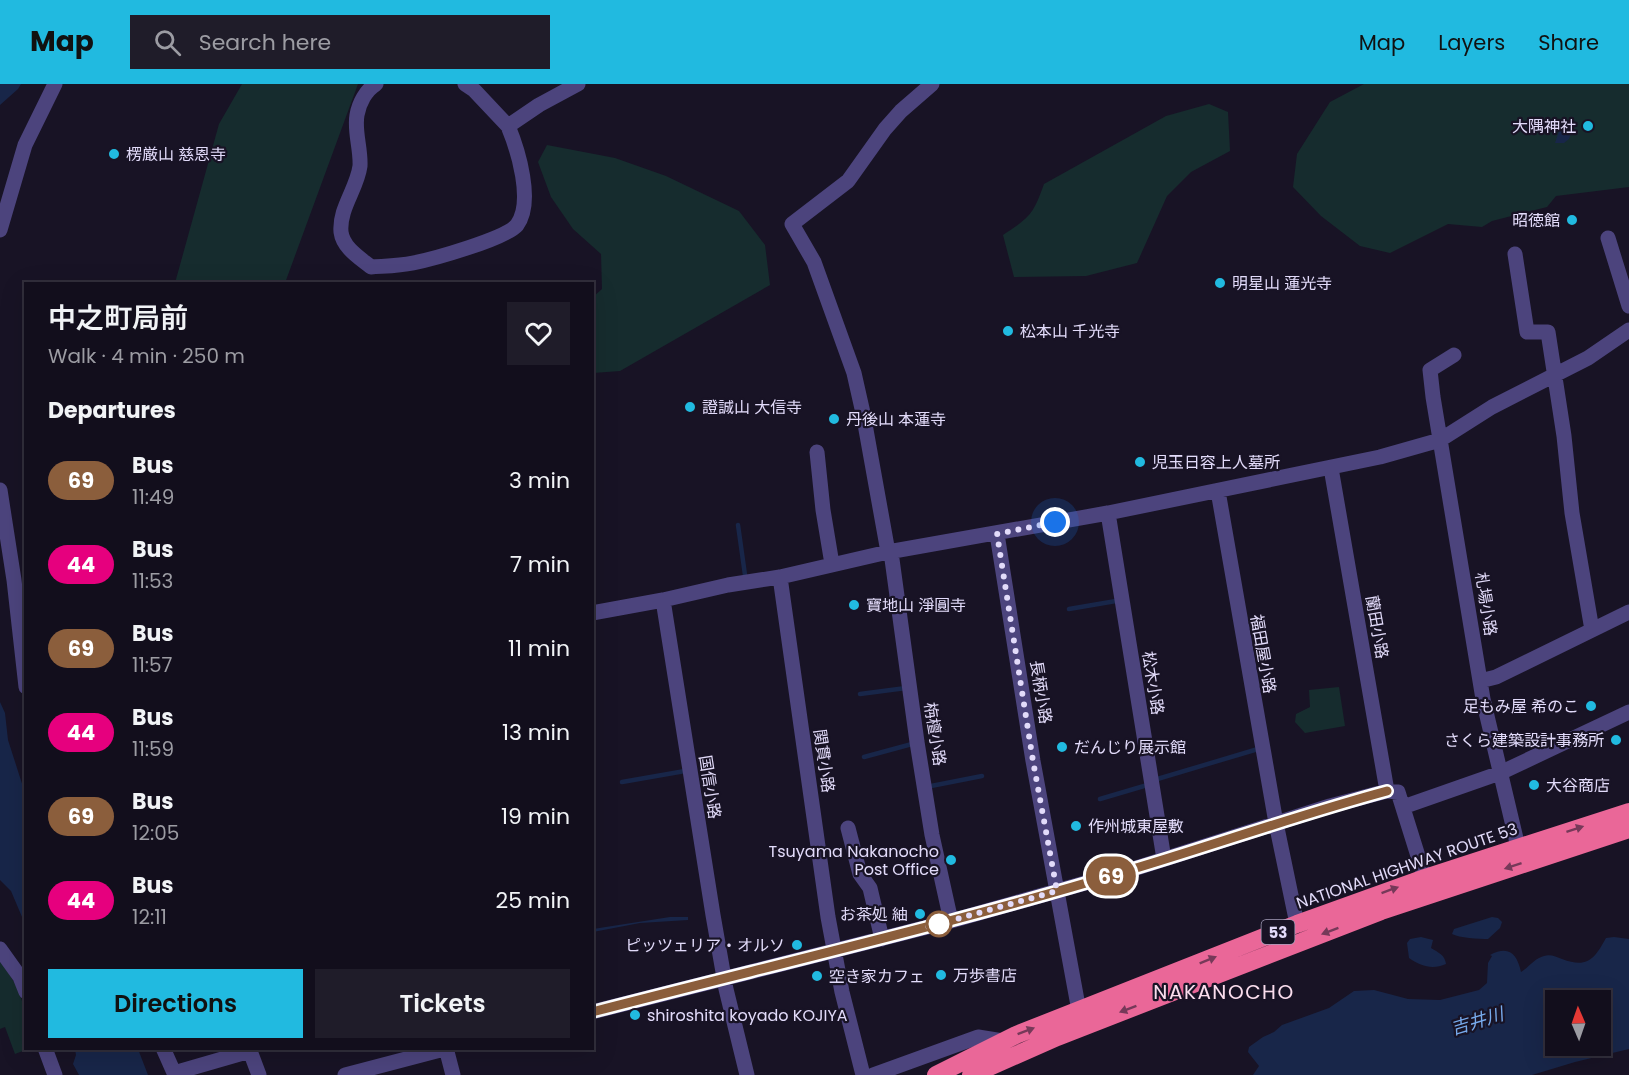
<!DOCTYPE html>
<html lang="en">
<head>
<meta charset="utf-8">
<style>
  :root { --surface:#120e1c; --page:#1f1c29; --text:#f1f3f6; --muted:#9c9ca3; --line:#312e3b; --accent:#21bae0 }
  body { margin:0; font-family:Poppins,"Noto Sans JP",sans-serif; background:var(--page); color:var(--text); height:100vh; display:flex; flex-direction:column; font-size:22px; white-space:nowrap }
  * { box-sizing:border-box; margin:0 }
  p { font-size:20px; color:var(--muted) }
  .icon { flex:none; width:33px; height:33px; fill:none; stroke:currentColor; stroke-width:2; stroke-linecap:round; stroke-linejoin:round }
  .map { position:relative; flex:1; overflow:hidden }
  .details { position:absolute; left:24px; top:198px; width:570px; height:768px; display:flex; flex-direction:column; background:var(--surface); border-radius:0px; box-shadow:0 6px 24px #0002,0 0 0 2px var(--line) }
  .details>* { flex:none }
  .badge { padding:0 12px; border-radius:20px; font-size:21px; line-height:39px }
  .needle { width:39px; rotate:358deg }
  .controls { position:absolute; left:1545px; top:906px; display:grid; gap:12px }
  .controls a { display:grid; place-items:center; width:66px; height:66px; border-radius:0px; background:var(--surface); box-shadow:0 6px 24px #0002,0 0 0 2px var(--line); font-size:30px }
  .you { position:absolute; width:30px; height:30px; margin:-15px; border:4px solid #fff; border-radius:50%; background:#1a73e8; box-shadow:0 0 0 9px #1a73e833 }
  .map>.badge { position:absolute; translate:-50% -50%; box-shadow:0 0 0 3px #fff }
  h2 { padding:0 24px; font-size:22px; line-height:54px }
  .round { display:grid; place-items:center; flex:none; width:63px; height:63px; border-radius:0px; background:var(--page) }
  .head { display:flex; align-items:center; justify-content:space-between; height:102px; padding:0 24px }
  h1 { font-size:28px; font-weight:600; line-height:45px }
  .button { display:flex; gap:12px; margin-top:auto; padding:12px 24px }
  .button a { flex:1; height:69px; border-radius:0px; background:var(--accent); color:#111; font-size:24px; font-weight:600; line-height:69px; text-align:center }
  .button a+a { background:var(--page); color:var(--text) }
  ul { padding:0; list-style:none }
  li { display:flex; align-items:center; gap:18px; height:84px; padding:0 24px }
  li div { flex:1 }
  li b { display:block; font-size:22px }
  li em { font-style:normal }
  li .badge { min-width:66px; font-weight:700; text-align:center }
  header { display:flex; align-items:center; gap:36px; box-sizing:border-box; height:84px; padding:0 30px; background:var(--accent); color:#111 }
  header strong { font-size:28px }
  nav { display:flex; gap:33px; margin-inline-start:auto; font-size:21px }
  .search { width:420px; height:54px; background:var(--page); display:flex; align-items:center; gap:15px; box-sizing:border-box; padding:0 21px; border-radius:0px; color:var(--muted); font-size:22px }
  .map>svg:first-child { display:block }
  .green { fill:#162c2e }
  .water { fill:#182649; fill-rule:evenodd }
  .lines { fill:none; stroke-linecap:round; stroke-linejoin:round }
  .stream { stroke:#182649; stroke-width:4.5 }
  .minor { stroke:#4c447d; stroke-width:15 }
  .highway { stroke:#ea6798; stroke-width:18 }
  .oneway { fill:#763959 }
  .line-casing { stroke:#fff; stroke-width:14 }
  .line { stroke:#8b5e3c; stroke-width:9 }
  .walk { stroke:#e2dbfa; stroke-width:6; stroke-dasharray:0 10.8 }
  .poi-dot { fill:#21bae0; stroke:#181325; stroke-width:2 }
  .stop-dot { fill:#fff; stroke:#8b5e3c; stroke-width:3 }
  .labels { text-anchor:middle; dominant-baseline:central; stroke-width:4.5; stroke-linejoin:round; paint-order:stroke }
  .shield { fill:#181325; stroke:#a59fba; stroke-width:1.5 }
  .shield-label { font-size:15px; font-weight:bold; fill:#e2dbfa }
  .poi-label { font-size:16px; fill:#e2dbfa; stroke:#181325; text-anchor:start }
  .street-label { font-size:16px; fill:#e2dbfa; stroke:#181325 }
  .water-label { font-size:18px; font-style:italic; fill:#77aaec; stroke:#181325 }
  .quarter-label { font-size:20px; letter-spacing:1.5px; fill:#fadded; stroke:#181325 }
</style>
</head>
<body>
<header>
<strong>Map</strong>
<div class="search"><svg class="icon" aria-label="search" viewBox="0 0 24 24"><circle cx="10" cy="10" r="6"/><path d="M15 15l6 6"/></svg>Search here</div>
<nav><a>Map</a><a>Layers</a><a>Share</a></nav>
</header>
<div class="map">
<svg width="1629" height="991" viewBox="0 0 1629 991">
  <rect width="100%" height="100%" fill="#181325"/>
  <!-- green -->
  <path class="green" d="M242,0H358L285,199H175L219,40Z
    M1364,0H1629V103L1556,112L1547,123L1492,137L1482,143L1448,140L1390,169L1360,162L1321,132L1293,103L1297,70L1330,18Z
    M1209,20L1228,28L1230,67L1191,88L1167,112L1137,179L1086,192L1014,193L1003,151C1030,133 1033,131 1044,100L1166,32Z
    M547,61L615,74L666,92L739,127L765,161L770,201L620,287L593,289V213L602,205L601,170L573,145L551,113L538,78Z
    M1339,603L1345,642L1305,649L1295,638L1296,630L1310,623L1309,606Z
    M0,878C26,910 25,925 26,964L28,965L15,970L5,943L0,945Z"/>
  <!-- water -->
  <path class="water" d="M0,0H21L18,5L0,21Z
    M1568,36L1574,40L1569,55L1564,59H1555L1559,47Z
    M0,618L5,629L8,656L25,709V840L11,807L0,796Z
    M670,833H688V836L640,839L593,848V845Z
    M1492,833L1498,834L1502,838L1500,844L1488,855C1479,855 1459,854 1452,850L1454,845Z
    M1421,853L1433,856L1431,864C1439,869 1445,871 1446,880C1432,886 1421,882 1409,874L1407,859L1410,855Z
    M1614,853L1629,855V965L1575,978L1532,991H1253L1259,982L1248,968L1249,963L1263,953L1274,948L1282,941L1329,924L1354,907L1374,906L1408,915L1440,916L1479,906L1487,899L1488,879L1492,872L1490,871C1509,861 1517,870 1521,888C1529,883 1535,874 1544,872C1551,870 1556,873 1562,875C1588,885 1595,874 1606,854ZM1556,916H1600V962H1556Z
    M75,965H138L148,991H79L73,980L76,971Z"/>
  <g class="lines">
    <!-- stream -->
    <path class="stream" d="M738,441L745,491
      M1069,525L1116,517
      M860,610L906,604
      M864,673L912,660
      M1154,696L1258,665
      M622,698L685,687
      M931,702L982,692
      M1100,715L1144,702"/>
    <!-- minor -->
    <path class="minor" d="M376,0C366,6 359,19 357,31C354,47 361,65 360,82C357,105 339,124 341,148C343,164 360,174 371,183C385,182 399,182 413,179C433,175 505,155 517,141C534,118 518,66 508,42L539,21L578,0
      M465,0L474,6L508,42
      M0,146L25,61L55,0
      M1608,154L1629,222
      M1515,170L1527,248H1548L1564,352L1572,429L1592,546
      M1454,271L1430,286L1433,313L1483,615L1518,763
      M817,368L823,426L832,480
      M1331,384L1387,707
      M0,406L14,496L26,603
      M1218,407L1276,739L1297,840
      M1108,429L1164,775
      M997,450L1033,677L1079,927
      M888,468L863,329L854,289L814,178L792,140L848,97L885,45L901,27L932,0
      M891,468L917,658L932,751L951,837
      M780,493L828,833L842,908L863,991
      M663,516L713,831L726,905L747,991
      M592,529L663,516L728,501L780,493L888,468L1108,429L1380,373L1440,356L1492,323L1588,274L1629,246
      M1480,597L1496,593L1629,528
      M1403,723L1500,689L1629,628
      M848,744L860,790L870,804L882,855
      M0,865L20,893L26,908
      M592,928L951,837L1124,788L1330,722L1387,707L1398,708L1428,804
      M45,964L55,991
      M163,964L175,991
      M446,964L453,991
      M174,989L250,967L259,991
      M345,991L448,964
      M873,991L978,953L1003,957"/>
    <!-- highway -->
    <path class="highway" d="M936,991L1016,951L1297,840L1425,794L1629,728
      M971,991L1057,953L1381,827L1629,745"/>
  </g>
  <!-- one-way arrows -->
  <defs><path id="oneway-solid" d="M-6-.8H1V-3.2L6.5 0L1 3.2V.8H-6Z" transform="scale(1.5)"/></defs>
  <g class="oneway">
    <use href="#oneway-solid" transform="translate(1575 745) rotate(-18)"/>
    <use href="#oneway-solid" transform="translate(1513 782) rotate(162)"/>
    <use href="#oneway-solid" transform="translate(1390 806) rotate(-20)"/>
    <use href="#oneway-solid" transform="translate(1330 847) rotate(159)"/>
    <use href="#oneway-solid" transform="translate(1208 876) rotate(-22)"/>
    <use href="#oneway-solid" transform="translate(1128 925) rotate(159)"/>
    <use href="#oneway-solid" transform="translate(1026 947) rotate(-21)"/>
  </g>
  <g class="lines">
    <!-- line casing -->
    <g class="line-casing">
      <path id="line" d="M592,928C769,882 948,841 1123,788C1211,762 1298,731 1387,707"/>
    </g>
    <!-- line -->
    <use href="#line" class="line"/>
    <!-- walk -->
    <path class="walk" d="M939,840L928,843L1057,807L1033,677L997,450L1055,438"/>
  </g>
  <!-- markers -->
  <g class="poi-dot">
    <circle cx="1588" cy="42" r="6"/>
    <circle cx="114" cy="70" r="6"/>
    <circle cx="1572" cy="136" r="6"/>
    <circle cx="1220" cy="199" r="6"/>
    <circle cx="1008" cy="247" r="6"/>
    <circle cx="690" cy="323" r="6"/>
    <circle cx="834" cy="335" r="6"/>
    <circle cx="1140" cy="378" r="6"/>
    <circle cx="854" cy="521" r="6"/>
    <circle cx="1591" cy="622" r="6"/>
    <circle cx="1616" cy="656" r="6"/>
    <circle cx="1062" cy="663" r="6"/>
    <circle cx="1534" cy="701" r="6"/>
    <circle cx="1076" cy="742" r="6"/>
    <circle cx="951" cy="776" r="6"/>
    <circle cx="920" cy="830" r="6"/>
    <circle cx="797" cy="861" r="6"/>
    <circle cx="941" cy="891" r="6"/>
    <circle cx="817" cy="892" r="6"/>
    <circle cx="635" cy="931" r="6"/>
  </g>
  <circle class="stop-dot" cx="939" cy="840" r="12"/>
  <g class="labels">
    <!-- shield labels -->
    <rect class="shield" x="1261.5" y="836" width="33" height="24" rx="4.5"/>
    <g class="shield-label">
      <text x="1278" y="848">53</text>
    </g>
    <!-- poi labels -->
    <g class="poi-label">
      <text x="1576" y="42" text-anchor="end">大隅神社</text>
      <text x="126" y="70">楞厳山 慈恩寺</text>
      <text x="1560" y="136" text-anchor="end">昭徳館</text>
      <text x="1232" y="199">明星山 蓮光寺</text>
      <text x="1020" y="247">松本山 千光寺</text>
      <text x="702" y="323">證誠山 大信寺</text>
      <text x="846" y="335">丹後山 本蓮寺</text>
      <text x="1152" y="378">児玉日容上人墓所</text>
      <text x="866" y="521">寶地山 淨圓寺</text>
      <text x="1579" y="622" text-anchor="end">足もみ屋 希のこ</text>
      <text x="1604" y="656" text-anchor="end">さくら建築設計事務所</text>
      <text x="1074" y="663">だんじり展示館</text>
      <text x="1546" y="701">大谷商店</text>
      <text x="1088" y="742">作州城東屋敷</text>
      <text x="939" y="767" text-anchor="end">Tsuyama Nakanocho<tspan x="939" dy="18">Post Office</tspan></text>
      <text x="908" y="830" text-anchor="end">お茶処 紬</text>
      <text x="785" y="861" text-anchor="end">ピッツェリア・オルソ</text>
      <text x="953" y="891">万歩書店</text>
      <text x="829" y="892">空き家カフェ</text>
      <text x="647" y="931">shiroshita koyado KOJIYA</text>
    </g>
    <!-- street labels -->
    <g class="street-label">
      <text transform="translate(1486 520) rotate(81)">札場小路</text>
      <text transform="translate(1377 543) rotate(80)">蘭田小路</text>
      <text transform="translate(1263 570) rotate(80)">福田屋小路</text>
      <text transform="translate(1153 599) rotate(81)">松木小路</text>
      <text transform="translate(1041 608) rotate(81)">長柄小路</text>
      <text transform="translate(935 650) rotate(81)">栴檀小路</text>
      <text transform="translate(824 677) rotate(82)">関貫小路</text>
      <text transform="translate(710 703) rotate(81)">国信小路</text>
      <text transform="translate(1407 782) rotate(-19)">NATIONAL HIGHWAY ROUTE 53</text>
    </g>
    <!-- water labels -->
    <g class="water-label">
      <text transform="translate(1477 937) rotate(-17)">吉井川</text>
    </g>
    <!-- quarter labels -->
    <g class="quarter-label">
      <text x="1224" y="908">NAKANOCHO</text>
    </g>
  </g>
</svg>
<div class="controls">
<a><svg class="needle" viewBox="-14 -14 28 28"><path d="M0-13l5 13h-10z" fill="#e53935"/><path d="M0 13l5-13h-10z" fill="#9c9ca3"/></svg></a>
</div>
<div class="you" style="left:1055px;top:438px"></div>
<b class="badge" style="left:1111px;top:792px;background:#8b5e3c;color:#fff">69</b>
<section class="details">
<div class="head"><div><h1>中之町局前</h1><p>Walk · 4 min · 250 m</p></div><a class="round"><svg class="icon" aria-label="heart" viewBox="0 0 24 24"><path d="M12 20l-8-8c-3-5 5-10 8-4 3-6 11-1 8 4z"/></svg></a></div>
<h2>Departures</h2>
<ul>
<li><span class="badge" style="background:#8b5e3c;color:#fff">69</span><div><b>Bus</b><p>11:49</p></div><em>3 min</em></li>
<li><span class="badge" style="background:#e6007e;color:#fff">44</span><div><b>Bus</b><p>11:53</p></div><em>7 min</em></li>
<li><span class="badge" style="background:#8b5e3c;color:#fff">69</span><div><b>Bus</b><p>11:57</p></div><em>11 min</em></li>
<li><span class="badge" style="background:#e6007e;color:#fff">44</span><div><b>Bus</b><p>11:59</p></div><em>13 min</em></li>
<li><span class="badge" style="background:#8b5e3c;color:#fff">69</span><div><b>Bus</b><p>12:05</p></div><em>19 min</em></li>
<li><span class="badge" style="background:#e6007e;color:#fff">44</span><div><b>Bus</b><p>12:11</p></div><em>25 min</em></li>
</ul>
<div class="button"><a>Directions</a><a>Tickets</a></div>
</section>
</div>
</body>
</html>
